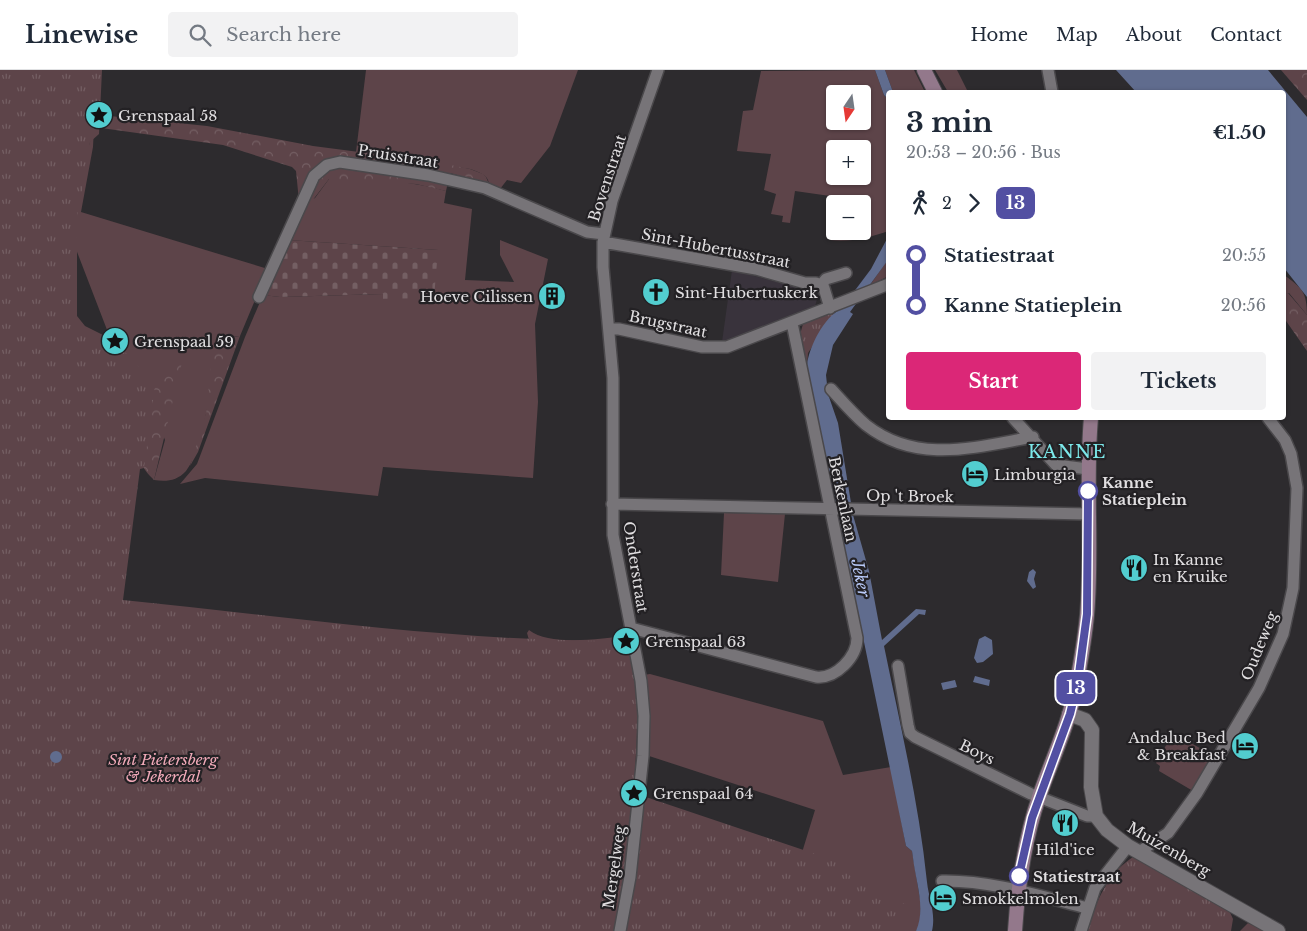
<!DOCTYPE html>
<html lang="en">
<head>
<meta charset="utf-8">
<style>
  :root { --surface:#fff; --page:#f2f2f3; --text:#1f2937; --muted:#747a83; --line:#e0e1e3; --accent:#db2777 }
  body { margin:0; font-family:"Libre Baskerville",serif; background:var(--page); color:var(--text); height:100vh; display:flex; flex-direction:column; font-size:19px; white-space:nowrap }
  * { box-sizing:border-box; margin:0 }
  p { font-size:16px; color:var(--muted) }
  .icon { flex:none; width:28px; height:28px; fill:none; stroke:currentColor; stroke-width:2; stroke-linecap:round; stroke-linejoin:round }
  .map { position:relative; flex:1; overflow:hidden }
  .panel { position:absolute; left:886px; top:20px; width:400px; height:330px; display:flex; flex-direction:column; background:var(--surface); border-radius:5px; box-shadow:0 1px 4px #0004 }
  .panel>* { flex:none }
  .badge { padding:0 10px; border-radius:8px; font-size:18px; line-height:32px }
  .needle { width:32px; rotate:193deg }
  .tools { position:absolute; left:826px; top:15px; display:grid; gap:10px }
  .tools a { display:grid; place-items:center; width:45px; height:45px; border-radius:5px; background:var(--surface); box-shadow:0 1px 4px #0004; font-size:25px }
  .map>.badge { position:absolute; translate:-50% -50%; box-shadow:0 0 0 2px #fff }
  .legs { display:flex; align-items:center; gap:8px; height:55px; padding:0 20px; font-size:16px }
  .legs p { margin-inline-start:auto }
  .overview { display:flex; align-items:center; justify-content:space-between; height:85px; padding:0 20px }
  h1 { font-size:28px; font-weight:700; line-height:38px }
  .action { display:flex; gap:10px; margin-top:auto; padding:10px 20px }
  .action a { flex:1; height:58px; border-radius:5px; background:var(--accent); color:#fff; font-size:20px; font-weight:700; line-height:58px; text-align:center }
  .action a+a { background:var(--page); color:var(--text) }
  ul { padding:0 20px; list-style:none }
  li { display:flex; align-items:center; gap:18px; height:50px; font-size:19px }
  li i { display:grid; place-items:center; width:8px; height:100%; margin:0 6px; background:currentColor }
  li i::after { content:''; width:12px; height:12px; margin:-6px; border:4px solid; border-radius:50%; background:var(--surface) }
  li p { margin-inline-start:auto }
  li:first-child i { background:linear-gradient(#0000 50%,currentColor 0) }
  li:last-child i { background:linear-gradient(currentColor 50%,#0000 0) }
  header { display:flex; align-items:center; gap:30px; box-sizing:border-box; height:70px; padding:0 25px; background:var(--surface); border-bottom:1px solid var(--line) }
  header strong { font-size:24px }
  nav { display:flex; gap:28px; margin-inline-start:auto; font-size:18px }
  .search { width:350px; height:45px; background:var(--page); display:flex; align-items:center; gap:12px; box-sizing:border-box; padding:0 18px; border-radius:5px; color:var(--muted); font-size:19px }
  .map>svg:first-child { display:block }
  .built { fill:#39333c }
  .grass { fill:#5d4449; fill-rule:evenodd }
  .forest { fill:url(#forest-crowns) }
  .cemetery { fill:url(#cemetery-stones) }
  .park { fill:url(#park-tufts) }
  .water { fill:#606c8e }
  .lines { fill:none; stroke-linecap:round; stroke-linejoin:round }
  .minor-casing { stroke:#4a484b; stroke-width:14 }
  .tertiary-casing { stroke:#4a484b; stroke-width:16 }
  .secondary-casing { stroke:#4a484b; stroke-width:16 }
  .minor { stroke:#777478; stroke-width:11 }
  .tertiary { stroke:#777478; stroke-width:14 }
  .secondary { stroke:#93788b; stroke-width:14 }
  .line-1-casing { stroke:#fff; stroke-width:11 }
  .line-1 { stroke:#524fa2; stroke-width:8 }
  .stop-1-dot { fill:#fff; stroke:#524fa2; stroke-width:2.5 }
  .labels { text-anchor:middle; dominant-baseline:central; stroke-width:4.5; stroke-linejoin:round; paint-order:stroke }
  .poi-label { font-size:15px; fill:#e1dfe1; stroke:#232124; text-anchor:start }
  .street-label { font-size:15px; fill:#e1dfe1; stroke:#232124 }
  .stop-label { font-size:15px; font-weight:bold; fill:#e1dfe1; stroke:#232124; text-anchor:start }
  .park-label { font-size:15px; font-style:italic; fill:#f2aab9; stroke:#232124 }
  .water-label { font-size:16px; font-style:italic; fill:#b9caf9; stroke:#232124 }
  .quarter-label { font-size:18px; letter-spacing:1px; fill:#7ce8ea; stroke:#232124 }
</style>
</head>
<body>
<header>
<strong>Linewise</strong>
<div class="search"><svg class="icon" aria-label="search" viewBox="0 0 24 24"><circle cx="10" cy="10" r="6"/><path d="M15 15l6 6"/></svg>Search here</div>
<nav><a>Home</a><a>Map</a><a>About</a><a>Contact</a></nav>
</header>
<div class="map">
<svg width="1307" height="861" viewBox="0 0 1307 861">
  <defs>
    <pattern id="forest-crowns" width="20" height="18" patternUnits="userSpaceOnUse" patternTransform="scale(1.25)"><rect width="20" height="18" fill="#5d4449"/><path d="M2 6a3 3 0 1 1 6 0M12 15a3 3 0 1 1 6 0" fill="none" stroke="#745f63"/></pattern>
    <pattern id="cemetery-stones" width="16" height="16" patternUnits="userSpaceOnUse" patternTransform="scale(1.25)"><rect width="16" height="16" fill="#5d4449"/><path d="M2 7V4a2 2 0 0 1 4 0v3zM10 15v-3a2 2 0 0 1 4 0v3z" fill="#745f63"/></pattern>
    <pattern id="park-tufts" width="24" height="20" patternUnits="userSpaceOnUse" patternTransform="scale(1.25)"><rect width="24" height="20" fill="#5d4449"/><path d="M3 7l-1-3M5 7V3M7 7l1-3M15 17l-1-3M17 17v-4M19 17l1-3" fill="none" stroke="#745f63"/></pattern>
  </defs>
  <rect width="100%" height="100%" fill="#2d2b2e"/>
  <!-- built -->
  <path class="built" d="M732,200L811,221L818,225L815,237L735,269L722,272Z"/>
  <!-- grass -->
  <path class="grass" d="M366,0H578L550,76L521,113L507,110L500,119L489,114C488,104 478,102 470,99L356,82Z
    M875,0L884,25L889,30V161C871,167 849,173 830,170L835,141V161H862V134H836L837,127L795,121L790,153L782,152L783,146L771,144L776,124L764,120L771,84L737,81L743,41L753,40L761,1ZM835,24H862V51H835ZM835,79H862V106H835Z
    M885,0H914L925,22H893Z
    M935,0H957L968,22H948Z
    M94,57L93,77L81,142L268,199L240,266L222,268C215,296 202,383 186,401C177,411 166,412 154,410L165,370L150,333L119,291L74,174L72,139Z
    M329,109C367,109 409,110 446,121L444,133L472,139L465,210L514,212L500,185V170L548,189L535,254L538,332L533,408L383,397L378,426L205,408L180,414L197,394L245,267L263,225L280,227L383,224V229L438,180L288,170L303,133L315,128Z
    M889,188V206L870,215Z
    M1284,205C1302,218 1307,222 1307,245L1289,223L1284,225Z
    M724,443L785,444L778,512L721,505Z
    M529,560C551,577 601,568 629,566L632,578L531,577L527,563Z
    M650,604L823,651L843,705L891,697L906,776L912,781L921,835L920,854L916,861H778L815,740L646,685L643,605Z
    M1173,663L1214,686L1193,721L1159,701L1160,696L1156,693Z
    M1248,853L1265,861H1240Z"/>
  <!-- forest -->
  <path class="forest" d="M1281,0H1307V30Z
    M99,41L100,45L207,56L313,76L436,92L470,99L483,104L486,107L489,114L450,103L446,121L416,114L329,109L312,131L303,133L299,131L296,101L292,97L223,75L94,57Z
    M1288,223L1307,245V281L1284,248V225Z
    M240,266L198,382L190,396L206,343L214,270Z
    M184,284L154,410C149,405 142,398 141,391C140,381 145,369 146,360C151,330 153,298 184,284Z"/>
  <!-- cemetery -->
  <path class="cemetery" d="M288,170L438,180L434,228L383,229V224L280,227L263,225Z"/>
  <!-- park -->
  <path class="park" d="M0,0H102L99,64L90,72L87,98L77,146V246L85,256L115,271L155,315L144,398L140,399L123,530C290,547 458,572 626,571L639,623L634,723L851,796L849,805L895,832L917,836L891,848L890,850L896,861H0Z
    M835,242L808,283L807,295L799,268L803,254Z
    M1136,785L1228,838L1233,849L1231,861H1087C1097,830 1107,803 1136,785Z"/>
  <!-- water -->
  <path class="water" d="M875,0H885L893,22H889V30L884,25Z
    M1116,0H1268L1307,47V227L1284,198V22H1136Z
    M889,165L888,190L850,242L853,244L833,275L826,305L828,324L838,353L853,445L869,501L882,570L916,539L926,540L925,545L919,544L884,576C900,654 919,733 927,812C929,830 936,843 932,861H916C926,838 916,813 913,788L912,781L906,776L807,295C809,277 824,247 841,239L871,199Z
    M1033,499L1036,502L1034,509L1036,517L1033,519L1027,511L1029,502Z
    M985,566L992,570L993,584L983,592L977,593L974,588L979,569Z
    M975,606L990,610L989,616L973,612Z
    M955,610L957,617L943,620L941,613Z
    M50 687a6 6 0 1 1 12 0a6 6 0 1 1-12 0Z"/>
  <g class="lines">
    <!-- minor casing -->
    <g class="minor-casing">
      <path id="minor" d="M1048,0L1052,22
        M603,172L756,199L805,213H816L824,218L830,238
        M821,215L826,209L846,203
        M259,227L314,106L327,95L340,92L428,105L485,118L587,162L604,164
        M609,259H619L702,277H727L889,214
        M831,319C842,331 853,344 866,355C917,395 976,377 1033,367
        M1013,348L1056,395L1088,399
        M612,434L1088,444
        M631,558L816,607C836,609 857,587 857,568L792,253
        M898,596L908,655L910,663L915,667L1031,724L1087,746H1096
        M1139,782L1168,763L1197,723L1259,618L1283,564L1293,518L1297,418L1291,384L1285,370L1268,348
        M942,811C990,810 1040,826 1087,838
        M620,861L630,807L643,686L644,646L641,611L613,465V308L603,197V172L612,131L658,0
        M1081,861L1095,818L1128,776"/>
    </g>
    <!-- tertiary casing -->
    <g class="tertiary-casing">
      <path id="tertiary" d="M1069,644L1085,650L1092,660L1091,717L1096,746L1107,760L1128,776L1278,861"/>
    </g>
    <!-- secondary casing -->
    <g class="secondary-casing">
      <path id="secondary" d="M924,0L935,22
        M1015,861C1018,815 1024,771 1039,727C1052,689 1070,652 1077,612C1081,590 1085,567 1087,545C1093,479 1085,413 1091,348"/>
    </g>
    <!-- minor -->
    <use href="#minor" class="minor"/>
    <!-- tertiary -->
    <use href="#tertiary" class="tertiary"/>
    <!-- secondary -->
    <use href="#secondary" class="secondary"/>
  </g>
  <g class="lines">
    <!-- line-1 casing -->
    <g class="line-1-casing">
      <path id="line-1" d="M1019,806L1032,748L1070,644L1078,611L1087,544L1088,421"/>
    </g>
    <!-- line-1 -->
    <use href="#line-1" class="line-1"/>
  </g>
  <!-- icons -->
  <defs>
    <g id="sight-disc" transform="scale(1.4375)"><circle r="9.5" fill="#52cdcf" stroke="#232124"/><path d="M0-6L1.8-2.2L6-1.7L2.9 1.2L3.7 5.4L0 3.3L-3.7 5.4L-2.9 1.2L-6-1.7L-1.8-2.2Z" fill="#111"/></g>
    <g id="church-disc" transform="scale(1.4375)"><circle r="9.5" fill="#52cdcf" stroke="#232124"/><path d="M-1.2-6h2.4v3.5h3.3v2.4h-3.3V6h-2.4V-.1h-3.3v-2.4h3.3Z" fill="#111"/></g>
    <g id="building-disc" transform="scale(1.4375)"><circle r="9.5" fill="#52cdcf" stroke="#232124"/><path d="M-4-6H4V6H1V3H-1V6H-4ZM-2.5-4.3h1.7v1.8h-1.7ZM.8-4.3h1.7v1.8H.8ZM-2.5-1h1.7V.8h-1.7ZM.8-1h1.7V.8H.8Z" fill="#111"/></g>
    <g id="hotel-disc" transform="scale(1.4375)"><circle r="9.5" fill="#52cdcf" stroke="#232124"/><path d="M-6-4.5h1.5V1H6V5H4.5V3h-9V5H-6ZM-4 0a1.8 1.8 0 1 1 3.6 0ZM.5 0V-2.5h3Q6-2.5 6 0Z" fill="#111"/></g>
    <g id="restaurant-disc" transform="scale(1.4375)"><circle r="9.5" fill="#52cdcf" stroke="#232124"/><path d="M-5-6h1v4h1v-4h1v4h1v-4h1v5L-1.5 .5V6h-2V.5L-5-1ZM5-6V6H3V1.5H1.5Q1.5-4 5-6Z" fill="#111"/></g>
  </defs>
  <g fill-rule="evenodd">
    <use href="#sight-disc" x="99" y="45"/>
    <use href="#church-disc" x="656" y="222"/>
    <use href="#building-disc" x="552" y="226"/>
    <use href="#sight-disc" x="115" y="271"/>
    <use href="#hotel-disc" x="975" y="404"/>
    <use href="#restaurant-disc" x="1134" y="498"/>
    <use href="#sight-disc" x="626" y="571"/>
    <use href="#hotel-disc" x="1245" y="676"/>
    <use href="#sight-disc" x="634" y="723"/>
    <use href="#restaurant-disc" x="1065" y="753"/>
    <use href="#hotel-disc" x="943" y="828"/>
  </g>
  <!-- markers -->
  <g class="stop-1-dot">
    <circle cx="1088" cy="421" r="9"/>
    <circle cx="1019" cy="806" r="9"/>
  </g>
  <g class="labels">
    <!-- poi labels -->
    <g class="poi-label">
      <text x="118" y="45">Grenspaal 58</text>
      <text x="675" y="222">Sint-Hubertuskerk</text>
      <text x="533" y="226" text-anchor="end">Hoeve Cilissen</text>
      <text x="134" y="271">Grenspaal 59</text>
      <text x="994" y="404">Limburgia</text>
      <text x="1153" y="489">In Kanne<tspan x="1153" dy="17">en Kruike</tspan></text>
      <text x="645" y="571">Grenspaal 63</text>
      <text x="1226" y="667" text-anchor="end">Andaluc Bed<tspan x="1226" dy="17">&amp; Breakfast</tspan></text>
      <text x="653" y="723">Grenspaal 64</text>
      <text x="1065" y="779" text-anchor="middle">Hild'ice</text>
      <text x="962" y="828">Smokkelmolen</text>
    </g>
    <!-- street labels -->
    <g class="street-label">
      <text transform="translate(398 86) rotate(9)">Pruisstraat</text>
      <text transform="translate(607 108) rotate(-72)">Bovenstraat</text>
      <text transform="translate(716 178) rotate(11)">Sint-Hubertusstraat</text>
      <text transform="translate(668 254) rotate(12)">Brugstraat</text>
      <text transform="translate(910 426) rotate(1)">Op 't Broek</text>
      <text transform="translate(843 429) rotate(78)">Berkenlaan</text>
      <text transform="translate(636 497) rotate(81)">Onderstraat</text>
      <text transform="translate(1259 576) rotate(-68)">Oudeweg</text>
      <text transform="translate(977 682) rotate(26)">Boys</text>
      <text transform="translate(1169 779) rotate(30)">Muizenberg</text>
      <text transform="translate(614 797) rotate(-82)">Mergelweg</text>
    </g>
    <!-- stop labels -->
    <g class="stop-label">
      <text x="1102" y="412">Kanne<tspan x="1102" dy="17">Statieplein</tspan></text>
      <text x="1033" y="806">Statiestraat</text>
    </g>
    <!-- park labels -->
    <g class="park-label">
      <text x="163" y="689">Sint Pietersberg<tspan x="163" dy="17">&amp; Jekerdal</tspan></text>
    </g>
    <!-- water labels -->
    <g class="water-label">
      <text transform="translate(861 508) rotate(78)">Jeker</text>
    </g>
    <!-- quarter labels -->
    <g class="quarter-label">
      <text x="1067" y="382">KANNE</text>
    </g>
  </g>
</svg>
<div class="tools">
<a><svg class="needle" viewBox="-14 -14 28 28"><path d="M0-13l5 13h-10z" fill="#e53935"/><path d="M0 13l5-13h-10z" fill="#747a83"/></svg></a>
<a>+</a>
<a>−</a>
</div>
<b class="badge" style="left:1076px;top:618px;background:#524fa2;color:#fff">13</b>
<section class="panel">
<div class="overview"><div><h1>3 min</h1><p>20:53 – 20:56 · Bus</p></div><b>€1.50</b></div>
<div class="legs"><svg class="icon" aria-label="walk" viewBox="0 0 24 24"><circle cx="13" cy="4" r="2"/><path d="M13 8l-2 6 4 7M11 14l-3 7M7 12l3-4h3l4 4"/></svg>2<svg class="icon" aria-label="forward" viewBox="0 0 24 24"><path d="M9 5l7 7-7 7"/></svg><b class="badge" style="background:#524fa2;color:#fff">13</b></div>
<ul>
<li><i style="color:#524fa2"></i><b>Statiestraat</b><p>20:55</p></li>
<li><i style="color:#524fa2"></i><b>Kanne Statieplein</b><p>20:56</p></li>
</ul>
<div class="action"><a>Start</a><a>Tickets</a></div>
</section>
</div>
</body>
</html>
